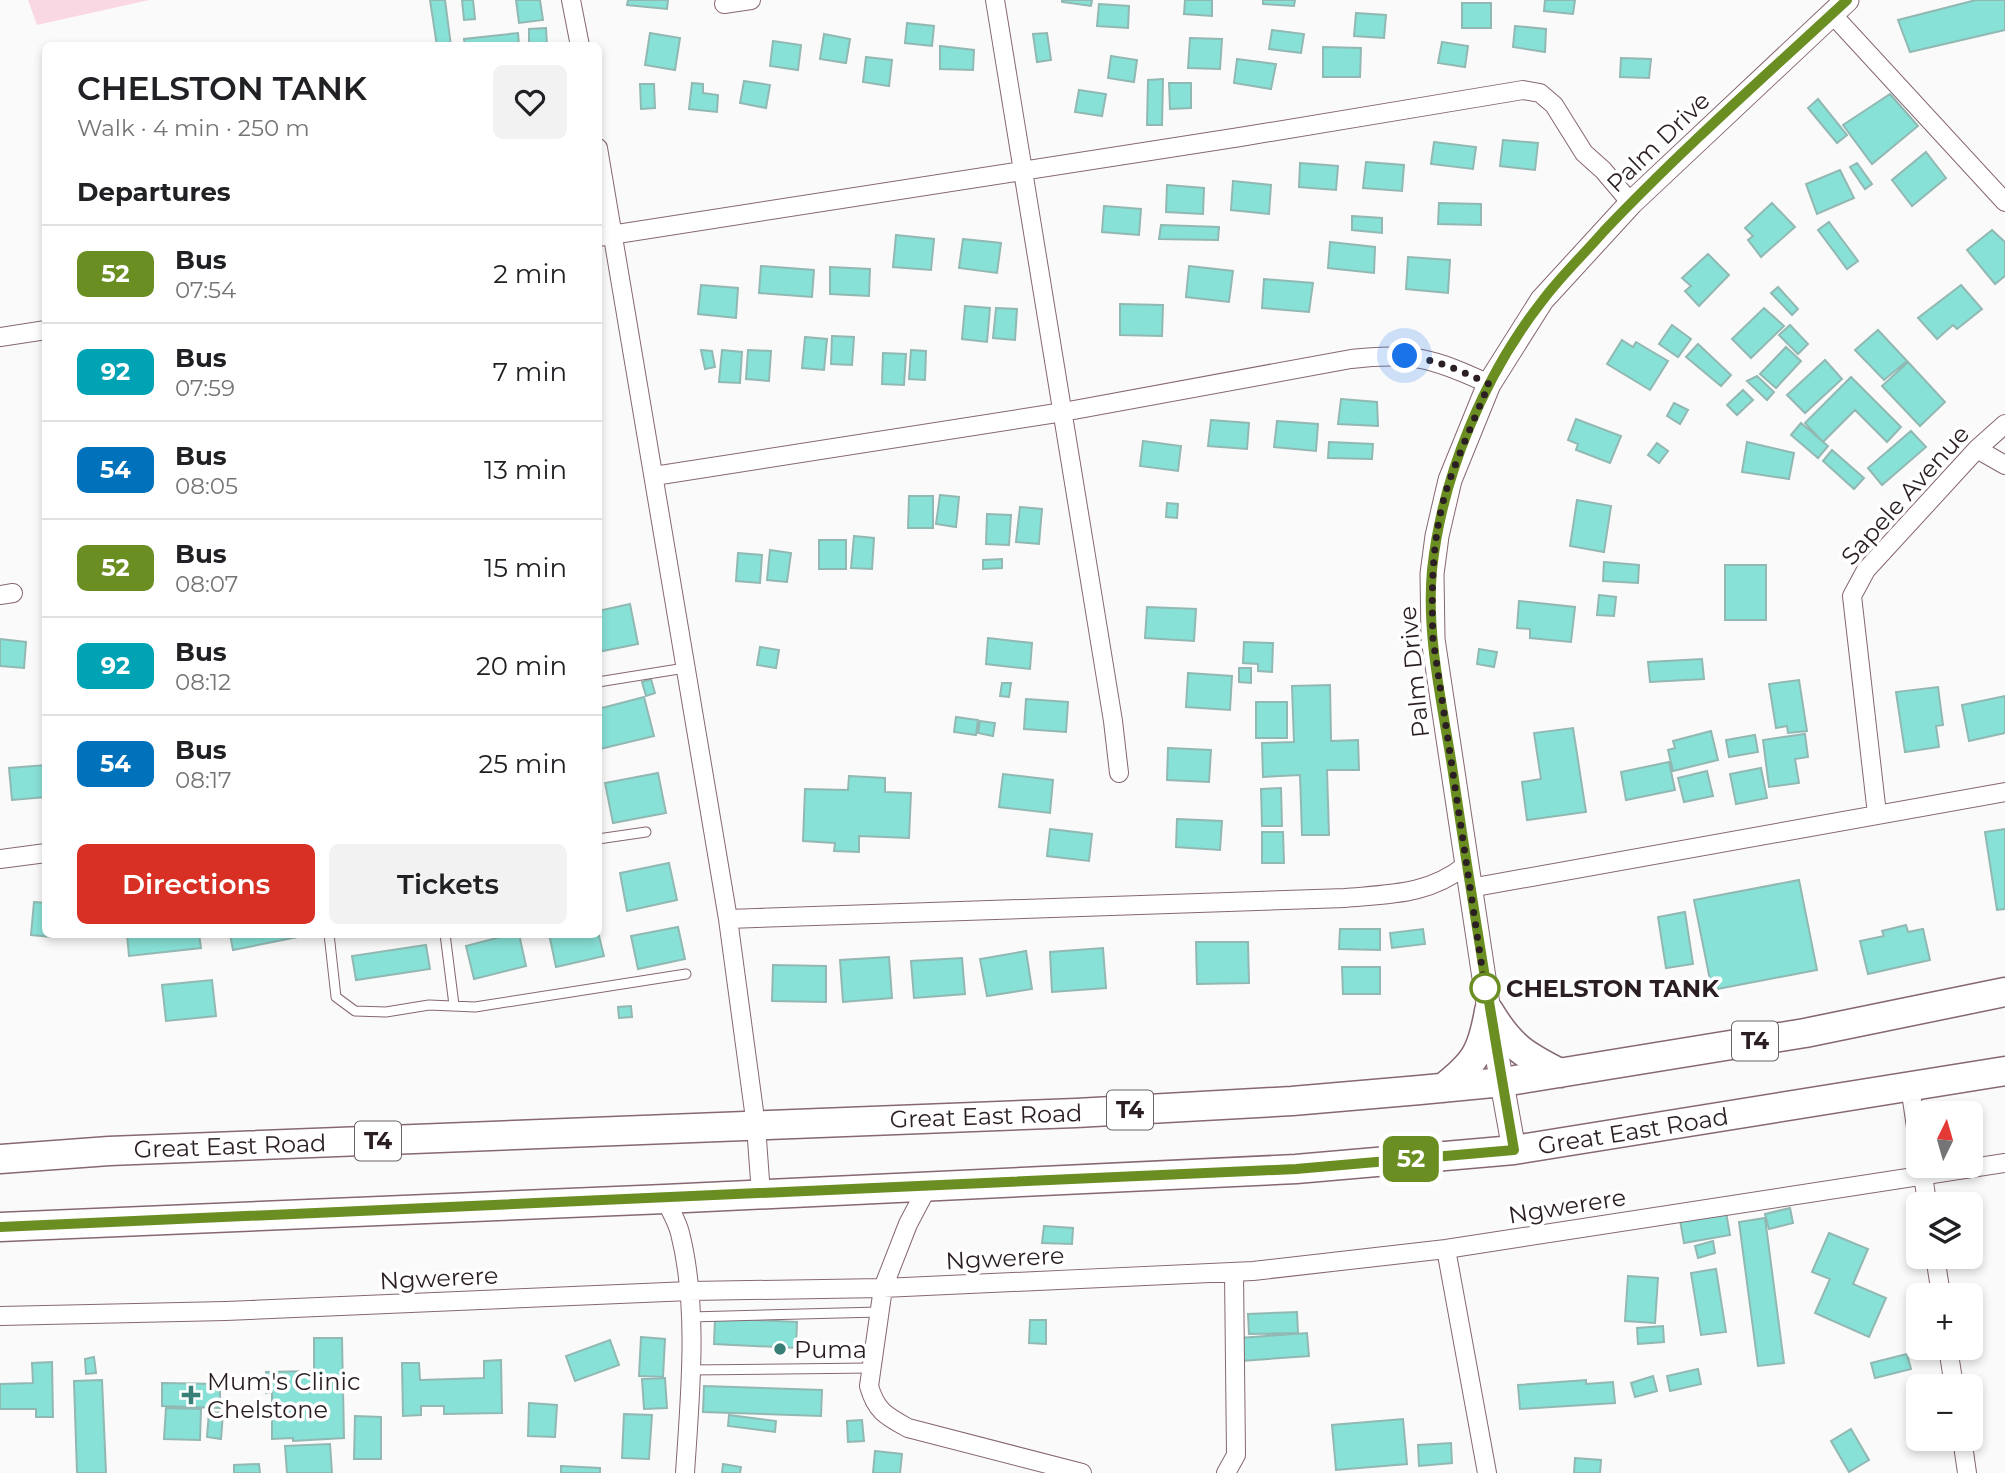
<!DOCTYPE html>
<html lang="en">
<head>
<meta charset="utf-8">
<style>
  :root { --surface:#fff; --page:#f2f2f2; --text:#202124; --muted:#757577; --line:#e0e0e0; --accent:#d93025 }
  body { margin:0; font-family:Montserrat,sans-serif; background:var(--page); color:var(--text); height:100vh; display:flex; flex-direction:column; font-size:26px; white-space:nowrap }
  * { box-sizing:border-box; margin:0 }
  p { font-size:23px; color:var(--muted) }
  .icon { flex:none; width:38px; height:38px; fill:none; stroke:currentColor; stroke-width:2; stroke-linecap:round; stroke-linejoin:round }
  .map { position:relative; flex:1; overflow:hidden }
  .details { position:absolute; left:42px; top:42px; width:560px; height:896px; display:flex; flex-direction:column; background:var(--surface); border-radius:10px; box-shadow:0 4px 10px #0003 }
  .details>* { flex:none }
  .badge { padding:0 14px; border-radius:10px; font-size:24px; line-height:46px }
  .needle { width:46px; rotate:5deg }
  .controls { position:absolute; left:1906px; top:1101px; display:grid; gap:14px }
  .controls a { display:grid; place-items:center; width:77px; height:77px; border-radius:10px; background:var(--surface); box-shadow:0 4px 10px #0003; font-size:35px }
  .you { position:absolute; width:35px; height:35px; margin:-18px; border:5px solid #fff; border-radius:50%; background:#1a73e8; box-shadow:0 0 0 10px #1a73e833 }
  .map>.badge { position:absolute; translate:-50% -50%; box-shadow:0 0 0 4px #fff }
  h2 { padding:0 35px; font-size:26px; line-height:63px }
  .round { display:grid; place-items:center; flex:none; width:74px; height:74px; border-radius:10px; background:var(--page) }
  .overview { display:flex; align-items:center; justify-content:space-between; height:119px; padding:0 35px }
  h1 { font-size:33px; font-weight:600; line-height:52px }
  .cta { display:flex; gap:14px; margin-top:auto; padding:14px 35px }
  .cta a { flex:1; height:80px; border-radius:10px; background:var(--accent); color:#fff; font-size:28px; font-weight:600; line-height:80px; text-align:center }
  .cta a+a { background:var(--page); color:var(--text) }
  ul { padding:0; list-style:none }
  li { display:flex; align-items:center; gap:21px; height:98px; padding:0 35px; border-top:2px solid var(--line) }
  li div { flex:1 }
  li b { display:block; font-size:26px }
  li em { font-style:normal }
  li .badge { min-width:77px; font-weight:700; text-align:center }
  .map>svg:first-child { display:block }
  .green { fill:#fad8e3 }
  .building { fill:#88e1d7; stroke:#91b8b2; stroke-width:2 }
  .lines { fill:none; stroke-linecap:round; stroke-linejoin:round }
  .service-casing { stroke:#866772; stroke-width:11 }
  .minor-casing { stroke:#866772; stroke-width:20 }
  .tertiary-casing { stroke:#866772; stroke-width:25 }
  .primary-casing { stroke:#866772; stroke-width:31 }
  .service { stroke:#fff; stroke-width:9 }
  .minor { stroke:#fff; stroke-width:18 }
  .tertiary { stroke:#fff; stroke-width:23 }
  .primary { stroke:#fff; stroke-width:28 }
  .line-casing { stroke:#fff; stroke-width:16 }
  .line { stroke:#6b8e23; stroke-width:10 }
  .walk { stroke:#2b1f23; stroke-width:7; stroke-dasharray:0 12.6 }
  .stop-dot { fill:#fff; stroke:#6b8e23; stroke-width:3.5 }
  .poi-dot { fill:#387f77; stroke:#fff; stroke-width:2.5 }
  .labels { text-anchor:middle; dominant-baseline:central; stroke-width:7; stroke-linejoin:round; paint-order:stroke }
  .shield { fill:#fff; stroke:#6b6265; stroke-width:2 }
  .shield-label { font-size:23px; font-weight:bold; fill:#2b1f23 }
  .street-label { font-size:24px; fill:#2b1f23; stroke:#fff }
  .stop-label { font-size:24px; font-weight:bold; fill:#2b1f23; stroke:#fff; text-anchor:start }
  .poi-label { font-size:24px; fill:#2b1f23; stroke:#fff; text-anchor:start }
</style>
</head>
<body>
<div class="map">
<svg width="2005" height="1473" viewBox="0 0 2005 1473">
  <rect width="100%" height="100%" fill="#fafafa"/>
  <!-- green -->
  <path class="green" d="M28,0H149L37,25Z"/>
  <!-- building -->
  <path class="building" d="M430,0H445L451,46H437Z
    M462,0H473L475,19L464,20Z
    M516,0H540L543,20L519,23Z
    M628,0H668L667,9L627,5Z
    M1062,0H1092L1091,6L1062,2Z
    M1185,0H1212V16L1184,14Z
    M1263,0H1295L1294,6L1263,4Z
    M1545,0H1575L1573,14L1544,11Z
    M1976,0H2005V30L1910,52L1898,20Z
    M1462,3H1491V28H1462Z
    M1099,4L1129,6L1128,28L1097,26Z
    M1356,13L1386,15L1384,38L1354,36Z
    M907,23L934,26L932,46L905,43Z
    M1515,26L1546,29L1545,52L1513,47Z
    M546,28L547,45L529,46V29Z
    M1272,30L1304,34L1301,53L1269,49Z
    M518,33L519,45L523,46H465L464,39Z
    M650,33L680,38L675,70L645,65Z
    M1047,33L1051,60L1037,62L1033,34Z
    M824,34L850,39L846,63L820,59Z
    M1190,38L1222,39L1220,69L1188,68Z
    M773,41L801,45L798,70L770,66Z
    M1442,42L1468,46L1465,67L1438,63Z
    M940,46L974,50L973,70L940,69Z
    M1323,47L1361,48L1360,77H1323Z
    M1111,56L1137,60L1134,82L1108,78Z
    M866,57L892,60L889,86L863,82Z
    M1621,58L1651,59L1649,78L1620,77Z
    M1237,59L1276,64L1271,89L1234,83Z
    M1163,79L1162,125H1147L1148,80Z
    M744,81L770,85L766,108L740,103Z
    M692,83L703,84V93L718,95L717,112L689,109Z
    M1169,83H1191V108L1170,109Z
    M640,84H654L655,108L641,109Z
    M1079,90L1106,94L1102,116L1075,112Z
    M1890,94L1918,126L1872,164L1843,125Z
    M1818,99L1847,135L1837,143L1808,108Z
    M1503,140L1538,143L1535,170L1500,166Z
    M1434,142L1476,147L1473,169L1431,164Z
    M1926,152L1946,178L1912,206L1892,180Z
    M1366,162L1404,165L1402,191L1363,188Z
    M1300,163L1338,166L1336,190L1299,187Z
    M1857,163L1872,184L1865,189L1850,167Z
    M1840,170L1854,198L1817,214L1806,184Z
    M1233,181L1271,185L1269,214L1231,210Z
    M1167,185L1204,188L1203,214L1166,212Z
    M1439,203L1481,204V225L1438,224Z
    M1772,203L1795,227L1761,257L1748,240L1753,236L1745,228Z
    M1104,206L1141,209L1139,235L1102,232Z
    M1352,216L1382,218V233L1352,230Z
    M1829,222L1858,261L1847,269L1818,230Z
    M1161,225L1219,227L1218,240L1159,239Z
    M1992,230L2005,242V276L1995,284L1967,250Z
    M896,235L934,239L931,270L893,267Z
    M963,239L1001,243L997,273L959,268Z
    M1330,242L1375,247L1374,273L1328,268Z
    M1708,254L1729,275L1699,306L1685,291L1691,286L1682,278Z
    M1408,257L1450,260L1448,293L1406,289Z
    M761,266L814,270L812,297L759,293Z
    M1189,266L1233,271L1229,302L1186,297Z
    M830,267L870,269L869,296L830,294Z
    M1264,279L1313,283L1309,312L1262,308Z
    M701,285L738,288L736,318L698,314Z
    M1961,285L1982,309L1957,329L1953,325L1937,339L1918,318Z
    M1778,287L1798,309L1792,315L1771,293Z
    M1120,304L1163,305L1162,336L1120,335Z
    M965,306L990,308L987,342L962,339Z
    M996,308L1017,309L1015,340L993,338Z
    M1764,308L1784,326L1751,358L1732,339Z
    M1672,325L1691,339L1678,357L1659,344Z
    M1790,325L1808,344L1798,354L1779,335Z
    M1878,330L1907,361L1884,380L1855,350Z
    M832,336L854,337L852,365L831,364Z
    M805,337L827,339L824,370L802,368Z
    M1622,340L1633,347L1636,342L1668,361L1650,390L1607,364Z
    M1698,344L1731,375L1721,386L1686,357Z
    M1786,347L1801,361L1776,388L1760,374Z
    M701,350L712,351L715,367L705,369Z
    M722,350L742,352L740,383L719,382Z
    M748,350L771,351L769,381L746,379Z
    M911,350L926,351L925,380L909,379Z
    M883,353L906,354L904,385L882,384Z
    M1825,360L1842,379L1805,413L1787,395Z
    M1908,362L1945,402L1920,426L1882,386Z
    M1757,376L1774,392L1767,400L1747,381Z
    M1851,377L1901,427L1887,442L1855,410L1823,442L1805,423Z
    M1743,390L1753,400L1737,415L1727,405Z
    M1341,399L1377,402L1378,426L1338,424Z
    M1674,403L1688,410L1680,424L1667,416Z
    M1576,419L1621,436L1610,463L1576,450L1578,444L1568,440Z
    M1211,420L1249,423L1247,449L1208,446Z
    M1277,421L1318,424L1316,451L1274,447Z
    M1801,423L1828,446L1818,458L1791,435Z
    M1911,431L1926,447L1882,485L1868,468Z
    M1143,441L1181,446L1178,471L1140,466Z
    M1329,442L1373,444L1372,459L1328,458Z
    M1747,442L1794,453L1789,479L1742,472Z
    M1657,443L1668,451L1659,463L1648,455Z
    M1832,450L1864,478L1854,489L1823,461Z
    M940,495L959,497L956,527L936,524Z
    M909,496H933V528H908Z
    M1577,500L1611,506L1604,552L1570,546Z
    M1167,503L1178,504L1177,518L1166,517Z
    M1020,507L1042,509L1039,544L1016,542Z
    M987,514L1011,515L1009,545L986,544Z
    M854,536L874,538L872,569L851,568Z
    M819,540H846V569H819Z
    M770,550L791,553L787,582L767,580Z
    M738,553L762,555L760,583L736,581Z
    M1002,559V568L983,569V560Z
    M1604,562L1639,565L1638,583L1603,581Z
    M1725,565H1766V620H1725Z
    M1599,595L1616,597L1614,616L1597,615Z
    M1519,601L1575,607L1571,642L1530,638V629L1517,628Z
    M630,604L638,644L598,652V611Z
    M1147,607L1196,609L1194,641L1145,638Z
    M988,638L1032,643L1030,669L986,664Z
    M0,639L26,642L24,668L0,666Z
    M1244,642L1273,643L1272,672L1258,671V664L1243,663Z
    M760,647L779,650L776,668L757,665Z
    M1479,649L1497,652L1494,667L1477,664Z
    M1702,659L1704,679L1650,682L1648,662Z
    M1239,668H1251V683L1239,682Z
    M1188,673L1232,676L1230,710L1186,707Z
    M651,679L655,693L646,696L642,682Z
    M1799,680L1807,731L1788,733L1787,726L1776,728L1769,684Z
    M1002,683H1011L1009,697L1000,696Z
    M1330,685L1331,741L1358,740L1359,770H1327L1329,835H1302L1300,775L1263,777L1262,743L1294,742L1292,686Z
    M1938,687L1943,725L1936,726L1939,747L1905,752L1896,692Z
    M2005,696V733L1969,741L1962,705Z
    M644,697L654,736L600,749L598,709Z
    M1026,699L1068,702L1066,732L1024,729Z
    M1256,702H1287V738H1256Z
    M956,717L978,720L976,735L954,732Z
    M980,721L995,723L993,736L978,733Z
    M1573,728L1586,812L1527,820L1522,782L1541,779L1534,733Z
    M1711,731L1718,760L1673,771L1668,750L1675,748L1673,741Z
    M1805,734L1808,757L1795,759L1799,783L1769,787L1763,740Z
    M1755,735L1758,752L1729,757L1726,740Z
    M1168,748L1211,750L1209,782L1167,780Z
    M1669,762L1675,790L1626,800L1621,772Z
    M46,765V797L12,800L9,768Z
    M1761,768L1767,798L1736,804L1730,774Z
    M1707,771L1713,796L1684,802L1678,778Z
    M658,773L666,813L613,823L605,783Z
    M1003,774L1053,780L1050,813L999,807Z
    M849,776L885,778V792L911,793L909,838L859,836V852L834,851L835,843L803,841L805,789L848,790Z
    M1281,788L1282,826H1262L1261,789Z
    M1177,819L1222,821L1220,850L1176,847Z
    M1050,829L1092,834L1089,861L1047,856Z
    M2005,829V909L1997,910L1985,832Z
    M1262,832H1283L1284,863H1262Z
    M669,863L677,900L627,911L620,873Z
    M1799,880L1817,970L1712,990L1694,900Z
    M34,902L46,903V934H52V937L31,935Z
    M1685,912L1693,964L1666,968L1658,917Z
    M1906,925L1908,932L1923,929L1930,960L1868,974L1860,941L1884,936L1882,931Z
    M678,927L685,959L638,969L631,936Z
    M1340,929H1380V950L1339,949Z
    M1423,929L1425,944L1392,948L1390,933Z
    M598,932L604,956L556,967L549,934H598Z
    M127,934H199L201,948L129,956Z
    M230,934H308V935L233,950Z
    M512,934H519L526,966L474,979L466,946Z
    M1196,942H1248L1249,983L1197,984Z
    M426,945L430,969L356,980L352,956Z
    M1103,948L1106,988L1052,992L1050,952Z
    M1026,951L1032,989L987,996L980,959Z
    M889,957L892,998L843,1002L840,960Z
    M962,958L965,994L914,998L911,961Z
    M773,965L826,966V1002L772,1001Z
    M1342,967H1380V994H1343Z
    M212,980L216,1016L166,1021L162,985Z
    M631,1006L632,1017L619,1018L618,1007Z
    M1790,1208L1793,1223L1769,1229L1765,1214Z
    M1726,1212L1730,1235L1684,1243L1680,1220Z
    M1765,1218L1784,1363L1758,1366L1739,1222Z
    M1044,1226L1073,1228L1072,1244L1042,1243Z
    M1829,1233L1868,1249L1853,1284L1886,1298L1869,1337L1815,1313L1830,1279L1812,1272Z
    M1713,1241L1715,1253L1698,1258L1695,1246Z
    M1716,1269L1726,1332L1701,1335L1691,1273Z
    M1628,1276L1658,1278L1655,1323L1625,1321Z
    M1297,1312L1298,1333L1249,1334L1248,1314Z
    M715,1318L797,1322L796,1348L714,1344Z
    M1030,1320H1046V1344L1029,1343Z
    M1663,1326L1664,1342L1638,1344L1637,1328Z
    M1307,1333L1309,1356L1241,1361L1240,1338Z
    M641,1337L665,1339L663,1377L639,1376Z
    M314,1338H342L344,1438L293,1441V1438L272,1439V1392L266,1393V1372L314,1371Z
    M610,1340L619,1365L575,1381L566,1356Z
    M1907,1354L1911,1369L1875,1378L1871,1363Z
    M94,1357L96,1373L86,1374L85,1359Z
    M501,1360L502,1413L444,1414V1406H421V1415L403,1416L402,1363H419L420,1380L484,1378V1361Z
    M52,1362L53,1417H36V1409H0V1384L33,1383L32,1363Z
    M1698,1369L1701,1384L1670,1391L1667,1376Z
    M1653,1376L1657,1391L1635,1397L1631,1383Z
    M665,1378L667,1408L644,1409L642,1379Z
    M102,1380L106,1473H77L74,1381Z
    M1586,1380V1384L1613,1382L1615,1403L1520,1409L1518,1385Z
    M162,1383L220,1384V1408L162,1406Z
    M704,1386L822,1390L821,1416L703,1412Z
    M529,1403L557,1405L555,1437L528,1436Z
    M166,1408L201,1409L200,1440L164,1439Z
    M209,1412L223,1413L221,1439L207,1437Z
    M624,1414L652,1415L649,1459L622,1458Z
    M729,1415L776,1421L775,1432L728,1426Z
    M355,1416L381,1417V1459H354Z
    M1403,1419L1407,1464L1336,1470L1332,1425Z
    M862,1420L864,1441L848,1442L847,1421Z
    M1851,1429L1869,1460L1849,1472L1831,1441Z
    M1451,1443L1452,1463L1419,1466L1418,1445Z
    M330,1444L332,1473H287L285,1446Z
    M875,1451L902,1454L900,1473H873Z
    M1575,1458L1601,1460L1600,1473H1574Z
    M259,1464L260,1473H234V1465Z
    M723,1464L741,1467L740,1473H722Z
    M561,1466L600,1468V1473H561Z"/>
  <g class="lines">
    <!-- service casing -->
    <g class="service-casing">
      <path id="service" d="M598,682L685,668
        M598,839L646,832
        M329,934L336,997L355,1011L386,1012L429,1005L475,1007L686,974
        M445,934L454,1005
        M690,1317L879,1312
        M690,1370L871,1368"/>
    </g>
    <!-- minor casing -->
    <g class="minor-casing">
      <path id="minor" d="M571,0L580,46
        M995,0L1113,721L1119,773
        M724,4L751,0
        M1832,14L2005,202
        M598,148L728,919L756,1126L761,1194
        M598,237L1240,137L1523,90L1540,93L1554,105L1584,153L1603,170L1631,203
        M0,337L46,330
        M1977,449L2005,465
        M654,476L1063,412L1351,359C1412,352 1433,358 1489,384
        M0,595L13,593
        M1877,814L1852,596L1866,570L1977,449L2005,424
        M0,859L46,853
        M1470,888L2005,792
        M728,919L1345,898C1390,894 1429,895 1466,865
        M1910,1086L1918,1141
        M1922,1166L1927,1204
        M928,1186L908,1224L883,1288L869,1386C876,1411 886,1416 908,1428L1082,1473
        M665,1199C670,1210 677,1221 680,1233C699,1308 690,1396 685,1473
        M1446,1249L1487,1473
        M1935,1256L1941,1295
        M0,1316L226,1311L690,1291L883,1288L1253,1271L1446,1249L2005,1163
        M1948,1348L1954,1386
        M1962,1438L1967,1473
        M1226,1473L1236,1455L1234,1272"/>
    </g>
    <!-- tertiary casing -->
    <g class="tertiary-casing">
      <path id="tertiary" d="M1514,1150L1489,1011L1433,639L1432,574L1437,536L1450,480L1489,384L1542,300L1631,203L1847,0"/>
    </g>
    <!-- primary casing -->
    <g class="primary-casing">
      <path id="primary" d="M1489,1011C1510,1046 1524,1055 1560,1073
        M1443,1088C1475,1063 1482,1052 1489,1011
        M0,1159L109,1151L1076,1113L1292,1101L1420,1090L1503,1082L1805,1033L2005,992
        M0,1227L665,1199L1296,1169L1514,1150L2005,1071"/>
    </g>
    <!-- service -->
    <use href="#service" class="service"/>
    <!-- minor -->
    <use href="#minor" class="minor"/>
    <!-- tertiary -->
    <use href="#tertiary" class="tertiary"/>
    <!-- primary -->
    <use href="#primary" class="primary"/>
  </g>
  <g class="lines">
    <!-- line casing -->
    <g class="line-casing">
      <path id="line" d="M0,1227L1296,1169L1514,1150C1492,1022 1471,895 1452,766C1442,703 1426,635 1432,570C1442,476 1484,375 1543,300C1561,276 1584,254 1604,231C1681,150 1765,76 1847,0"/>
    </g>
    <!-- line -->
    <use href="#line" class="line"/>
    <!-- walk -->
    <path class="walk" d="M1405,356C1436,359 1461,371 1489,384C1476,415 1462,447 1450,479C1432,530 1431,585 1433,639L1485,988"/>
  </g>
  <!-- markers -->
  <circle class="stop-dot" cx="1485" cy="988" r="14"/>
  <g class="poi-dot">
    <circle cx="780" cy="1349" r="7"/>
    <path d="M187.5 1384.5h7v7h7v7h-7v7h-7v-7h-7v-7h7z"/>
  </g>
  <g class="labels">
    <!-- shield labels -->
    <g class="shield">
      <rect x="1732" y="1021.5" width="46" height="39" rx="5"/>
      <rect x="1107" y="1090.5" width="46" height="39" rx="5"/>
      <rect x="355" y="1121.5" width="46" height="39" rx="5"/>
    </g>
    <g class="shield-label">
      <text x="1755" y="1041">T4</text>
      <text x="1130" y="1110">T4</text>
      <text x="378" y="1141">T4</text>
    </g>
    <!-- street labels -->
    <g class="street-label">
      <text transform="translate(1658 142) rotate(-44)">Palm Drive</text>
      <text transform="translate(1905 495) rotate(-48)">Sapele Avenue</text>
      <text transform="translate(1414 672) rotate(-96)">Palm Drive</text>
      <text transform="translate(986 1116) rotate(-2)">Great East Road</text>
      <text transform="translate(1633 1131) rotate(-9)">Great East Road</text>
      <text transform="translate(230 1146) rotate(-2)">Great East Road</text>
      <text transform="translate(1567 1206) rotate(-9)">Ngwerere</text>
      <text transform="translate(1005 1258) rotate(-3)">Ngwerere</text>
      <text transform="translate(439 1278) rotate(-3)">Ngwerere</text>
    </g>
    <!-- stop labels -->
    <g class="stop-label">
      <text x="1506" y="988">CHELSTON TANK</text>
    </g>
    <!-- poi labels -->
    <g class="poi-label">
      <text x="794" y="1349">Puma</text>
      <text x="207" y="1381">Mum's Clinic<tspan x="207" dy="28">Chelstone</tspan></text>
    </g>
  </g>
</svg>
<div class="controls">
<a><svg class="needle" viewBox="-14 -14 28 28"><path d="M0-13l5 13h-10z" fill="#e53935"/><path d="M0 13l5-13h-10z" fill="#757577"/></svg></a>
<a><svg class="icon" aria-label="layers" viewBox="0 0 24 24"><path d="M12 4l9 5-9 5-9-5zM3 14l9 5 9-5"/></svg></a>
<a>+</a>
<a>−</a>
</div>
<div class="you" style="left:1405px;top:356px"></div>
<b class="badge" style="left:1411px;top:1159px;background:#6b8e23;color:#fff">52</b>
<section class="details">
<div class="overview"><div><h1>CHELSTON TANK</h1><p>Walk · 4 min · 250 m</p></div><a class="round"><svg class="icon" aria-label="heart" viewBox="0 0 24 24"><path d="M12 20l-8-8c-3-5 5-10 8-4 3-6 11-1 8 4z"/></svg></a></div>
<h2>Departures</h2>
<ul>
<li><span class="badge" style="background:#6b8e23;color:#fff">52</span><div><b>Bus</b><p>07:54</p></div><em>2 min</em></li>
<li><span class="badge" style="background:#00a3b4;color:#fff">92</span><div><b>Bus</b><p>07:59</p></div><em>7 min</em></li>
<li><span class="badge" style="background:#0072bc;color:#fff">54</span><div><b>Bus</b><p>08:05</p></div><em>13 min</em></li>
<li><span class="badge" style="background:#6b8e23;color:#fff">52</span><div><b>Bus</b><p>08:07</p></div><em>15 min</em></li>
<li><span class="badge" style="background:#00a3b4;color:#fff">92</span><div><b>Bus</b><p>08:12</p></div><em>20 min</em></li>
<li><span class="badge" style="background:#0072bc;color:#fff">54</span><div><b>Bus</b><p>08:17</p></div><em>25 min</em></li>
</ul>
<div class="cta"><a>Directions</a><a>Tickets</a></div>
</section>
</div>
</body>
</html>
